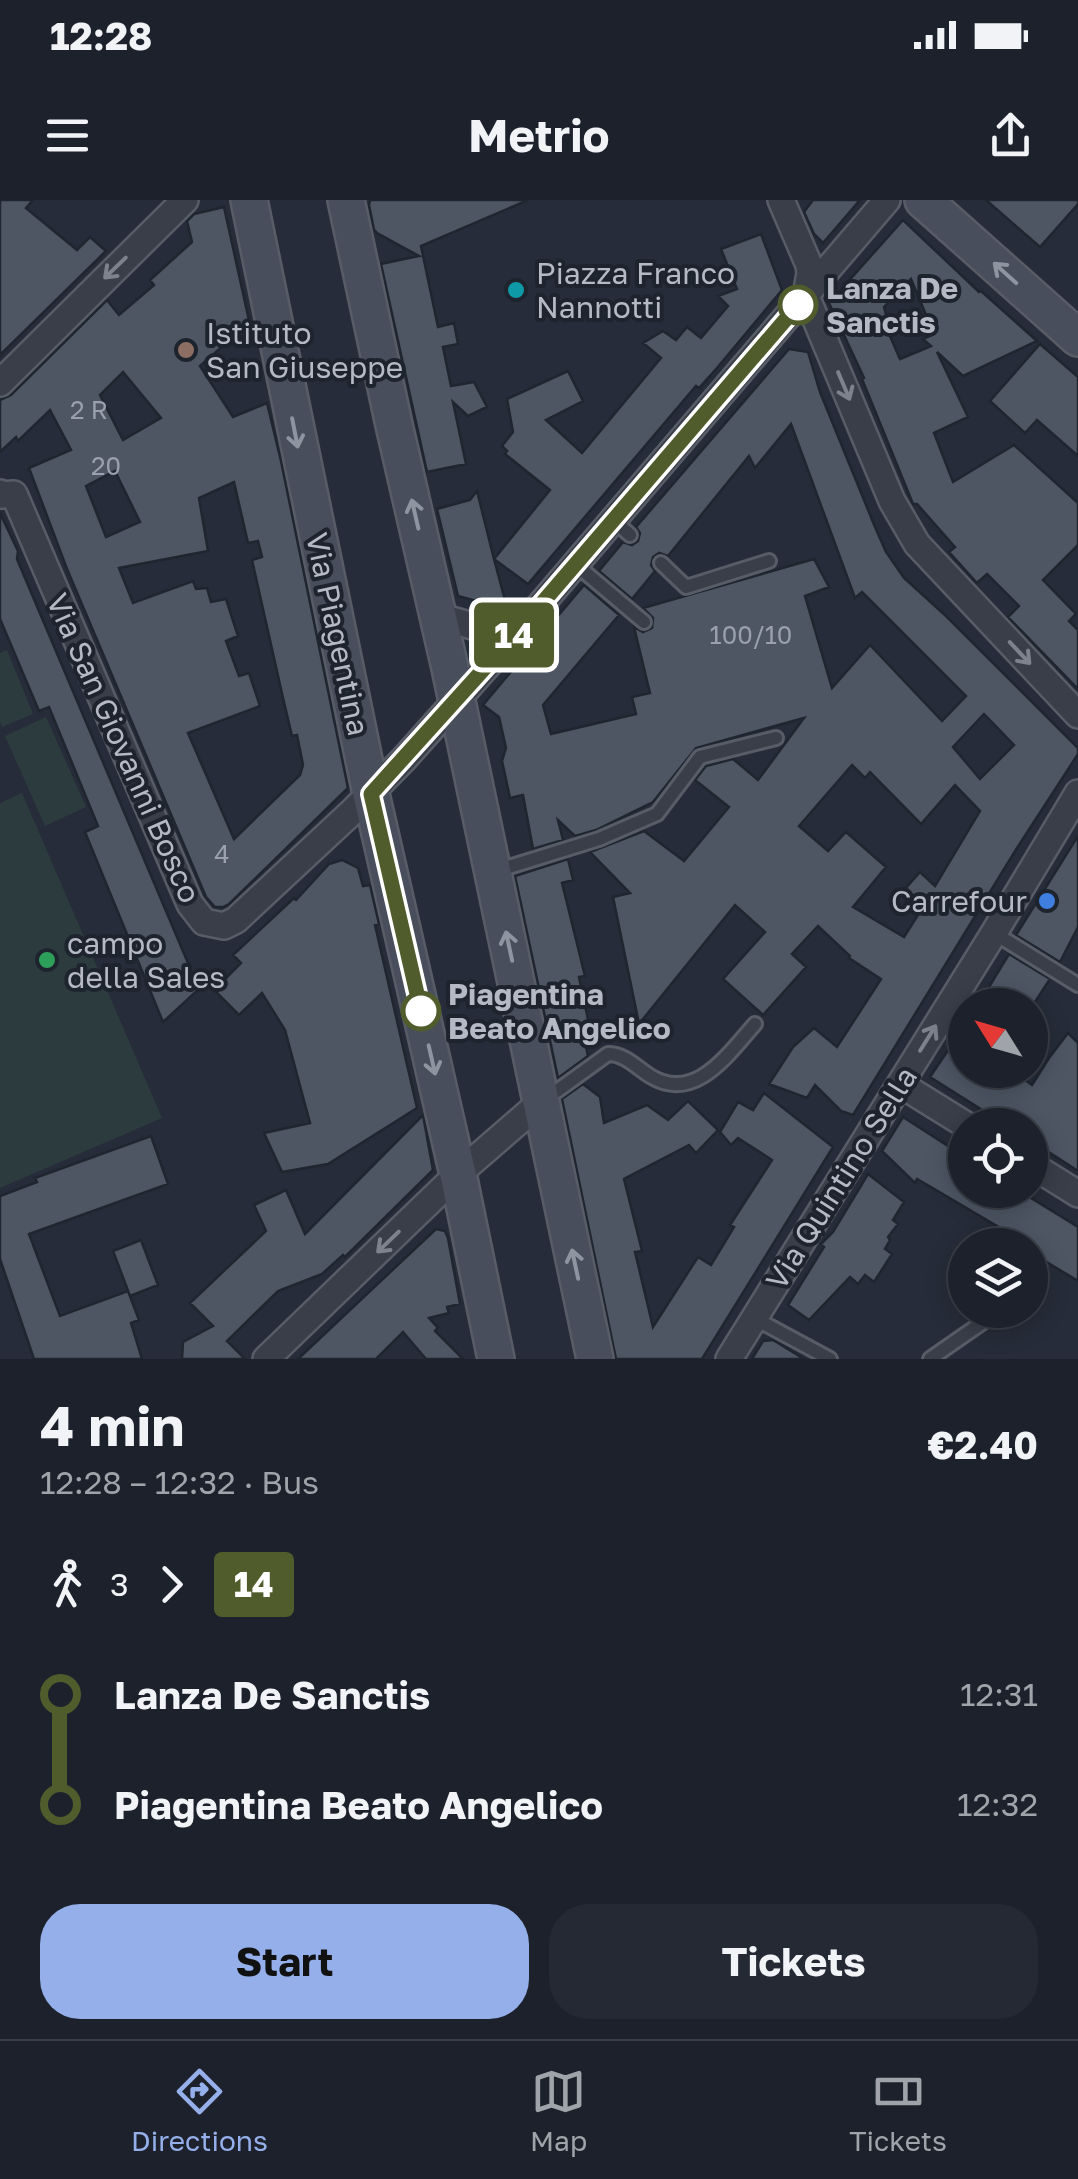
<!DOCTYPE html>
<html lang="en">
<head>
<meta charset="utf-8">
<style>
  :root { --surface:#1c212b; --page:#252933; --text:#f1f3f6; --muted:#a0a3a9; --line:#3a3e47; --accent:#94afea }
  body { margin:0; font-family:"Golos Text",sans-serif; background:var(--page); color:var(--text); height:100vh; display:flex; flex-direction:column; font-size:38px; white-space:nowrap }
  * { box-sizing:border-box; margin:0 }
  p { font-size:32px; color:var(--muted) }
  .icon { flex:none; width:55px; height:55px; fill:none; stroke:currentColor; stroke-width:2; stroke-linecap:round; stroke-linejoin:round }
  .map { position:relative; height:1159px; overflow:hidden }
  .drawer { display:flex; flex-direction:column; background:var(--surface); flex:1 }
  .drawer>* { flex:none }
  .badge { padding:0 20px; border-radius:8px; font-size:35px; line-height:65px }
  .needle { width:65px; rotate:307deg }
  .controls { position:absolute; left:948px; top:788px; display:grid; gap:20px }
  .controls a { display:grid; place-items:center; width:100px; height:100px; border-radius:50%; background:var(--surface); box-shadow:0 5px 25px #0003,0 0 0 2px var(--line); font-size:50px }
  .map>.badge { position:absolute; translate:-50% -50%; box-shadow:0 0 0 5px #fff }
  .legs { display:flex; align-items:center; gap:15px; height:110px; padding:0 40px; font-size:32px }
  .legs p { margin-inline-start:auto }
  .head { display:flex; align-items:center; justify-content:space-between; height:170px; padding:0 40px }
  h1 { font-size:55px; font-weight:700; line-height:75px }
  .button { display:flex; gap:20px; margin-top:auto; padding:20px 40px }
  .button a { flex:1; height:115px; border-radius:40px; background:var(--accent); color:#111; font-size:40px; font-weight:700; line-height:115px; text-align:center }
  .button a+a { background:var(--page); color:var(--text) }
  ul { padding:0 40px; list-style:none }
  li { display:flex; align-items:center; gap:35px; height:110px; font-size:38px }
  li i { display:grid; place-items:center; width:15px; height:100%; margin:0 12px; background:currentColor }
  li i::after { content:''; width:25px; height:25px; margin:-12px; border:8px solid; border-radius:50%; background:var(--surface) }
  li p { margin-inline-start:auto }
  li:first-child i { background:linear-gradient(#0000 50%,currentColor 0) }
  li:last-child i { background:linear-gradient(currentColor 50%,#0000 0) }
  .status { display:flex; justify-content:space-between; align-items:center; height:70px; padding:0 50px; background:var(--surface); direction:ltr }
  .status svg { height:28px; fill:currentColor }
  header { display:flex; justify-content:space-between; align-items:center; height:130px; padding:0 40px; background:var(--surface); font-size:45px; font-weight:700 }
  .tab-bar { display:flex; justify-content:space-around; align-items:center; height:140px; border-top:2px solid var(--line); background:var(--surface); font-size:28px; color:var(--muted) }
  .tab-bar a { display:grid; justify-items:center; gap:5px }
  .tab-bar .selected { color:var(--accent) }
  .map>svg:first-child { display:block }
  .green { fill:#2c3c3e }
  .building { fill:#4e5664; stroke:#202630; stroke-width:2.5; fill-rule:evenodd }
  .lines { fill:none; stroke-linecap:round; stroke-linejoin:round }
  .lane-casing { stroke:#575c67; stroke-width:18 }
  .street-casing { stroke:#575c67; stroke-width:30 }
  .secondary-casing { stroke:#575c67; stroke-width:40 }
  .lane { stroke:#393e49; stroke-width:12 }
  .street { stroke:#393e49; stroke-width:25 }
  .secondary { stroke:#484e5c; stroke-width:35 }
  .oneway { stroke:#7d828d }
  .oneway2 { stroke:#8e94a0 }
  .line-1-casing { stroke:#fff; stroke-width:22 }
  .line-1 { stroke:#515c2d; stroke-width:15 }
  .culture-dot { fill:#0f9aa8; stroke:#1e242e; stroke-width:4 }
  .stop-1-dot { fill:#fff; stroke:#515c2d; stroke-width:5 }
  .education-dot { fill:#8d6e63; stroke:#1e242e; stroke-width:4 }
  .shop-dot { fill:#3f7fe0; stroke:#1e242e; stroke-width:4 }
  .leisure-dot { fill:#2e9e5b; stroke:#1e242e; stroke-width:4 }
  .labels { text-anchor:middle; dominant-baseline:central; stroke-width:8; stroke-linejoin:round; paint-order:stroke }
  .number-label { font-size:25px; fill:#9aa0ad }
  .poi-label { font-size:30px; fill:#b4b9c5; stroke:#1e242e; text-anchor:start }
  .stop-label { font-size:30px; font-weight:bold; fill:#b4b9c5; stroke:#1e242e; text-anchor:start }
  .street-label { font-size:30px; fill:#b4b9c5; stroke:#1e242e }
</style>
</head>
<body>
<div class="status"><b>12:28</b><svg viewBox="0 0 49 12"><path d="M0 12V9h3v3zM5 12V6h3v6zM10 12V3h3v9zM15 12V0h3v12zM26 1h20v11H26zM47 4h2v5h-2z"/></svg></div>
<header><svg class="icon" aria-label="menu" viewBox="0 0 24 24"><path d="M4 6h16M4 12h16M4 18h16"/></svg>Metrio<svg class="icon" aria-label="share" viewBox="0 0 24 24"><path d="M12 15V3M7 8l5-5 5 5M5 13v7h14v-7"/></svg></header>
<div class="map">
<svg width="1078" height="1159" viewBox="0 0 1078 1159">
  <rect width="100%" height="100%" fill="#262c39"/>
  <!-- green -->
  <path class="green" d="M7,450L33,514L2,527L0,521V453Z
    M46,517L86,607L45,626L5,536Z
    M22,593L162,918L0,988V603Z"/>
  <!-- building -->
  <path class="building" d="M0,0H33L26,8L77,50L90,37L106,51L0,155Z
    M370,0H528L421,46L438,127L454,123L458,144L443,147L451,186L474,182L487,207L468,216L453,202L466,264L427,272L381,64L419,56L377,33L374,30L369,5Z
    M813,0H860L823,43L814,34L804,12Z
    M986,0H1078V4L1040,47Z
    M224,7L252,134L232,138L200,166L233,217L267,203L281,261L348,588L229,704L223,707H215L206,697L67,369L29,268L71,250L50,210L18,241L16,237L0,252V200L11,195L107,100L119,115L154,85L150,80L192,42L187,21L194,14ZM123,172L161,218L123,240L100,195ZM115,271L140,322L106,337L86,286ZM234,282L248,343L258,341L262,357L252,360L283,498L292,536L297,535L303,565L300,575L234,639L188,533L260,506L249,473L239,476L226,441L238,436L226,399L211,402L207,388L196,389L193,381L133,403L119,368L208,351L199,298Z
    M903,20L979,92L981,91L1037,141L963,176L937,152L968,217L934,233L953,282L1014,245L1078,303V345L1043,380L1076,414L1069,421L1078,430V489L1008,417L1019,406L987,374L977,383L949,352L955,347L917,304H913L862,179L864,178L829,103ZM911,79L934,134L923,139L931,146L900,159L884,122L888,121L884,107Z
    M761,34L782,90L717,168L699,188L696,186L528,384L494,359L505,400L491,405L458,396L437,309L470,300L477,291L494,359L550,290L505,254L507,251L502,246L513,232L507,199L568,171L583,201L546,220L582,253L661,158L643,143L663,131L676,140L687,127L701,138L728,106L718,96L737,89L721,49Z
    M1040,144L1078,177V256L1037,220L1025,233L990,201Z
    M789,149L808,152L820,192L875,327L886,352L904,378L946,416L1078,548V554L1017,648L853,915L841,911L815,885L807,898L769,884L793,847L814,828L837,847L881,779L849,758L850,756L818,726L792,754L806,767L763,815L723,779L765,732L735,705L639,824L613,697L630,693L590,652L644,631L684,661L729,607L695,580L706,566L733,559L758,580L804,518L696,548L653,602L596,630L575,636L558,620L563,640L533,649L523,595L510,598L502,561L506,548L499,517L483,505L584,385L619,415L543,505L551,534L636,514L632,497L650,493L634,427L643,432L652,428L653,418L643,408L814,359L829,387L805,396L832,488L870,445L942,521L966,496L862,392L855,398L791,224L755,268L749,256L668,356L659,353L653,357L651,365L655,371L632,399L599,371L623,342L632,345L638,341L640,333L636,327ZM984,514L1014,545L980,579L953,547ZM852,565L865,578L870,572L921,624L955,585L980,611L935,686L920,672L905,689L923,707L904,737L853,707L886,667L846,632L828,651L799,626Z
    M0,313L18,351L17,359L199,789L163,822L85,632L98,626L49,507L39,511L0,419Z
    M1078,636V727L1060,762L1016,735Z
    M568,659L573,680L562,683L585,776L579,777L589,824L582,826L588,856L558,878L515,676Z
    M342,660L358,668L363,686L370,685L379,724L375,725L417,908L328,964L282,972L264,933L310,923L285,830L262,793L239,815L214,790L241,763L233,755L294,698L296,700L329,664Z
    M1009,754L1050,779L1033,805H978Z
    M965,825V870H1011L1032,885L1049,858L1068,833L1078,843V971L1030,940V925H1006L930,877Z
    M583,884L600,897L604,923L647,905L668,920L688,901L718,930L696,953L689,945L624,979L642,1051L635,1052L653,1127L698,1057L711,1065L734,1027L730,1025L772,960L738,938L731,945L720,932L738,902L753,910L764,893L833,947L702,1159H616L562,899Z
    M423,915L433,970L345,1057L343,1055L322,1074L278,1091L227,1141L245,1159H182L183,1142L213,1126L190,1103L266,1031L254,1005L286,990L305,1034Z
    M903,917L965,957V990H1018L1078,1027V1081L1030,1052V1045H1020L1005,1036L1007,1032L936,990L917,979L915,983L882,951Z
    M151,936L168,984L29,1034L60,1116L128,1091L139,1120L131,1123L142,1159H34L0,1059V996L37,982L35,978Z
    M868,974L904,1002L893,1020L898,1024L888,1037L890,1040L885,1049L892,1054L874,1082L865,1075L858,1084L850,1077L809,1120L788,1105L824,1047L821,1044L833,1032Z
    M436,1029L445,1031L448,1038L460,1104L447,1107L449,1113L429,1118L438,1128L435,1131L463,1159H426L403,1132L376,1159H298Z
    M141,1040L158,1085L130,1096L113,1051Z
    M773,1140L778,1143L804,1159H752L763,1141Z"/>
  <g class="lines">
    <!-- lane casing -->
    <g class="lane-casing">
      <path id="lane" d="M612,319L630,335
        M574,363L644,422
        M661,363L686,387L769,361
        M496,671L599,639L657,614L700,557L776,538
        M994,733L1078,785
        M543,901L608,854C625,854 636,867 650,876C695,904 728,854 755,824
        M754,1118L830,1159
        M930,1159L986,1120"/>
    </g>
    <!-- street casing -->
    <g class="street-casing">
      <path id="street" d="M781,0L809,65L810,73L806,96L892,301L917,344L1078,515
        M0,183L185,0
        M0,293L2,295L14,294L190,704L204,722L224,726L236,720L353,611L404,559L519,430L887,0
        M438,416L486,430H519
        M900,884L966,925
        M1030,964L1078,994
        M266,1159L458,974L541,902
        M729,1159L994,733L1078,593"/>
    </g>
    <!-- secondary casing -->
    <g class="secondary-casing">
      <path id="secondary" d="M249,0L371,594L458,974L496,1159
        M346,0L394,225L450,468L595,1159
        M923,0L1078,138"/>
    </g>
    <!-- lane -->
    <use href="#lane" class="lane"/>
    <!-- street -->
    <use href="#street" class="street"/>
    <!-- secondary -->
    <use href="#secondary" class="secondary"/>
  </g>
  <!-- one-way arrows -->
  <defs><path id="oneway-shaft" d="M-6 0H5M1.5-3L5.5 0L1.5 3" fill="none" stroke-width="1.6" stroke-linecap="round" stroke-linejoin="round" transform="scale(2.5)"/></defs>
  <g class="oneway">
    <use href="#oneway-shaft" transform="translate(115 68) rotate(136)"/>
    <use href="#oneway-shaft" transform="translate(844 186) rotate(67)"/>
    <use href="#oneway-shaft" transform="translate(1020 453) rotate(47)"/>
    <use href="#oneway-shaft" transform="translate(928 838) rotate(-58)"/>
    <use href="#oneway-shaft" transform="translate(388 1042) rotate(136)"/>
  </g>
  <g class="oneway2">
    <use href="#oneway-shaft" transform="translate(1005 73) rotate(-138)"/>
    <use href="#oneway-shaft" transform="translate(295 233) rotate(79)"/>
    <use href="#oneway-shaft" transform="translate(415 314) rotate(-103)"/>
    <use href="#oneway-shaft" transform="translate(509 746) rotate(-102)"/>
    <use href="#oneway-shaft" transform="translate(432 860) rotate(77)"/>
    <use href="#oneway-shaft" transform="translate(575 1064) rotate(-102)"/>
  </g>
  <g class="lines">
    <!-- line-1 casing -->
    <g class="line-1-casing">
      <path id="line-1" d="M421,811L371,594L519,430L798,105"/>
    </g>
    <!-- line-1 -->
    <use href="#line-1" class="line-1"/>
  </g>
  <!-- markers -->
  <circle class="culture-dot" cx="516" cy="90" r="10"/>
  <g class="stop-1-dot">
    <circle cx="798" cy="105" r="18"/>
    <circle cx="421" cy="811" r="18"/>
  </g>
  <circle class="education-dot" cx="186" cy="150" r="10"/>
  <circle class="shop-dot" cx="1047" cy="701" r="10"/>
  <circle class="leisure-dot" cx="47" cy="760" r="10"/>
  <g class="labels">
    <!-- number labels -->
    <g class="number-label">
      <text x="89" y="209">2 R</text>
      <text x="106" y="265">20</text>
      <text x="751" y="434">100/10</text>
      <text x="222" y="653">4</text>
    </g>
    <!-- poi labels -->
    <g class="poi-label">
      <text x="536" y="73">Piazza Franco<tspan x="536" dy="34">Nannotti</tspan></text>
      <text x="206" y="133">Istituto<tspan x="206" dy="34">San Giuseppe</tspan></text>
      <text x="1027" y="701" text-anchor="end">Carrefour</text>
      <text x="67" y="743">campo<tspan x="67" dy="34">della Sales</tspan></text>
    </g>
    <!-- stop labels -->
    <g class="stop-label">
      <text x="826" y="88">Lanza De<tspan x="826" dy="34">Sanctis</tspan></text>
      <text x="448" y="794">Piagentina<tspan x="448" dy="34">Beato Angelico</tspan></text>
    </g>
    <!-- street labels -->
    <g class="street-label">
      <text transform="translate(338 434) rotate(78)">Via Piagentina</text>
      <text transform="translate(124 548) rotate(66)">Via San Giovanni Bosco</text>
      <text transform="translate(841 978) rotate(-58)">Via Quintino Sella</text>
    </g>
  </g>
</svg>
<div class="controls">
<a><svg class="needle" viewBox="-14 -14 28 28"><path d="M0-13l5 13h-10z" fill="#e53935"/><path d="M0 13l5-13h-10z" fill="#a0a3a9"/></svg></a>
<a><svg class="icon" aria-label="locate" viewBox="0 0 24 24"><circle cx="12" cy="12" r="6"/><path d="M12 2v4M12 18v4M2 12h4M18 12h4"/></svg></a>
<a><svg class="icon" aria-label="layers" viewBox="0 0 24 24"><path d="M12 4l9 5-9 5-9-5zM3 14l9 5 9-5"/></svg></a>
</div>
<b class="badge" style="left:514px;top:435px;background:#515c2d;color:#fff">14</b>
</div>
<section class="drawer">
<div class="head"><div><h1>4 min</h1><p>12:28 – 12:32 · Bus</p></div><b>€2.40</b></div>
<div class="legs"><svg class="icon" aria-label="walk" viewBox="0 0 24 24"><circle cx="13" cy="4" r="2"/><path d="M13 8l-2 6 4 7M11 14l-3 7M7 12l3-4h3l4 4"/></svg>3<svg class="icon" aria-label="forward" viewBox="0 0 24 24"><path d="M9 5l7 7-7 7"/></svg><b class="badge" style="background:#515c2d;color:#fff">14</b></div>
<ul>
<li><i style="color:#515c2d"></i><b>Lanza De Sanctis</b><p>12:31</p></li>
<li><i style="color:#515c2d"></i><b>Piagentina Beato Angelico</b><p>12:32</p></li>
</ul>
<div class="button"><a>Start</a><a>Tickets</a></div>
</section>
<nav class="tab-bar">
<a class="selected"><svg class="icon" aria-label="directions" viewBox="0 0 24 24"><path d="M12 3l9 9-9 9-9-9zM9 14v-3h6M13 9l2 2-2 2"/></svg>Directions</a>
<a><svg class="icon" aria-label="map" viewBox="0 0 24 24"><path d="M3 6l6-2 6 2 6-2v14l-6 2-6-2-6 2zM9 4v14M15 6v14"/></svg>Map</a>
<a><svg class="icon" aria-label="tickets" viewBox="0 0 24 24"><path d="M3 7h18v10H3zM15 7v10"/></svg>Tickets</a>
</nav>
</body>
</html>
